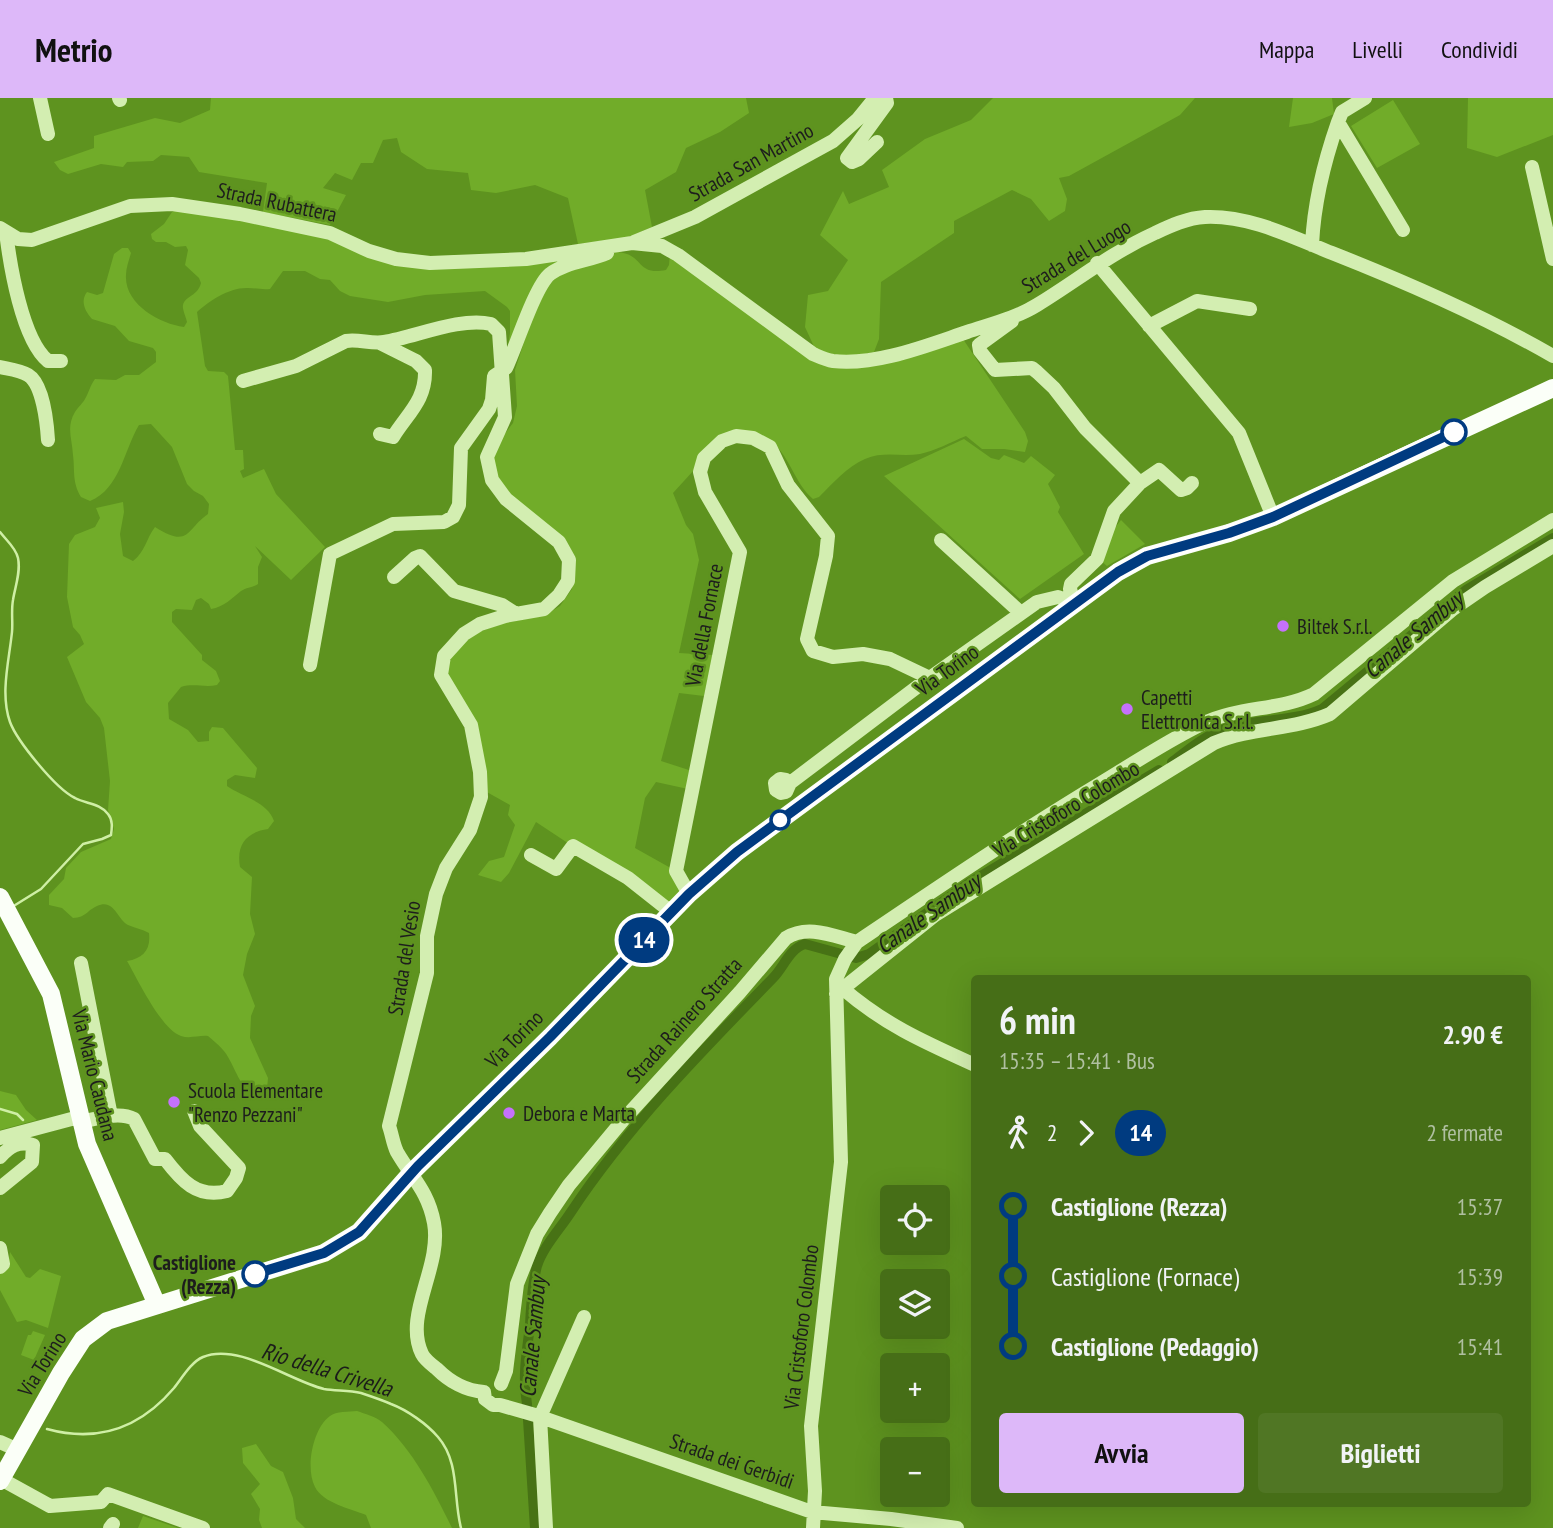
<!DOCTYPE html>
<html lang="it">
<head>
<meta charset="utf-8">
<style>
  :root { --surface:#466e17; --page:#507624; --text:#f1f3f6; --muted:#b0c0a1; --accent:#ddb8f9 }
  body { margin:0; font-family:"PT Sans Narrow",sans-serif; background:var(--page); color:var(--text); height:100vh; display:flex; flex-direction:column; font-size:26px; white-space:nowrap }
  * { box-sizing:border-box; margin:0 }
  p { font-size:23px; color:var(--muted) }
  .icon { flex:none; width:38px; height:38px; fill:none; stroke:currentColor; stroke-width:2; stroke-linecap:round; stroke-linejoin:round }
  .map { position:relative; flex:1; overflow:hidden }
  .sheet { position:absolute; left:971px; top:877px; width:560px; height:532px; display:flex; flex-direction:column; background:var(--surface); border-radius:7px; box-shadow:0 7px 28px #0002 }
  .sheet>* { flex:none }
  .badge { padding:0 14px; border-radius:23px; font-size:24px; line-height:46px }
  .fabs { position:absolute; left:880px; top:1087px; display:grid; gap:14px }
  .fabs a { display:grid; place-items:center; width:70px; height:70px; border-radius:7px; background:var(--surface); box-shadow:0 7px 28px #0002; font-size:35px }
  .map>.badge { position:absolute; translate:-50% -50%; box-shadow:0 0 0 4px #fff }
  .legs { display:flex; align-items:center; gap:10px; height:77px; padding:0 28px; font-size:23px }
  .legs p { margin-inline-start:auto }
  .head { display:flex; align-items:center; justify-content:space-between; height:119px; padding:0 28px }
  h1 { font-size:38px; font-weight:700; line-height:52px }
  .button { display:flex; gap:14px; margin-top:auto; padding:14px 28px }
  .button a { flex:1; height:80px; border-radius:7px; background:var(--accent); color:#111; font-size:28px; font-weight:700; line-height:80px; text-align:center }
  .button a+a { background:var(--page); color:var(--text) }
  ul { padding:0 28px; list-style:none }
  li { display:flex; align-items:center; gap:24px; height:70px; font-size:26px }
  li i { display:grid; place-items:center; width:10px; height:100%; margin:0 9px; background:currentColor }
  li i::after { content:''; width:18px; height:18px; margin:-9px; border:5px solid; border-radius:50%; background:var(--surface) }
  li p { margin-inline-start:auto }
  li:first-child i { background:linear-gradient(#0000 50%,currentColor 0) }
  li:last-child i { background:linear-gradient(currentColor 50%,#0000 0) }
  header { display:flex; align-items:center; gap:42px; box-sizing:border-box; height:98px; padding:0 35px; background:var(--accent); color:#111 }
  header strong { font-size:33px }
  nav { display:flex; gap:38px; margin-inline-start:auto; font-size:24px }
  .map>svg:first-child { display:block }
  .green { fill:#71ac29 }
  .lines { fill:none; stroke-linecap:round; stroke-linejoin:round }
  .stream { stroke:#cfefa5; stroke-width:2.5 }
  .canal { stroke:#477215; stroke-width:10 }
  .minor { stroke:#d3eeb1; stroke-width:14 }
  .major { stroke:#fbfff8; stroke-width:18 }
  .line-1-casing { stroke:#fff; stroke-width:16 }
  .line-1 { stroke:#003b80; stroke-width:10 }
  .stop-1-dot { fill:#fff; stroke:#003b80; stroke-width:3.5 }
  .poi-dot { fill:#c571fc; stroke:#5e931f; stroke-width:2.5 }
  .labels { text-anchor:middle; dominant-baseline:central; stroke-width:5; stroke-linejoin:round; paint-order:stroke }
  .street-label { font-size:21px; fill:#1d1d1d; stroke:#5e931f }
  .poi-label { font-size:21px; fill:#1d1d1d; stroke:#5e931f; text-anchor:start }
  .stop-label { font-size:21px; font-weight:bold; fill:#1d1d1d; stroke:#5e931f; text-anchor:end }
  .water-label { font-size:23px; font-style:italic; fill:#1b1c1a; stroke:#5e931f }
</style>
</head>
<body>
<header>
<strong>Metrio</strong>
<nav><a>Mappa</a><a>Livelli</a><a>Condividi</a></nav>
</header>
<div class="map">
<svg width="1553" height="1430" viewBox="0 0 1553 1430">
  <rect width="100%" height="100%" fill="#5e931f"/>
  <!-- green -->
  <path class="green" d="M211,0H746L749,15L720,34L686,50L676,74L645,92L652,129L626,140L578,146L568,100L535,87L496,95L471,92L468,75L427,71L401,54L397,40L383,42L373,65H361L352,82L335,75L323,90L346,97L330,127L263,114L267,85L199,74L189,59L161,57L153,63L127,64L123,69L101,66L68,76L60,72L54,64L94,50V38L155,20L180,25L210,12Z
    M993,0H1195L1180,17L1069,78L1059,80L1067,101L1065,113L1049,123L1031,101L1012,92L954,123V135L881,184L879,241L874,254L849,260L817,255L805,229L808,197L828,193L848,162L820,137L843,93L849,106L889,89L882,72L925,41L971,22Z
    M1293,0H1332L1334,16L1312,25L1289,29Z
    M1468,0H1553V37L1497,59L1467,50Z
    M1393,2L1420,46L1377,70L1351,28Z
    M177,112L212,115L332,141L387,165L565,160L506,260L510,235V213L507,209L485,193L425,197L388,204L350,198L340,193L330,182L320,181L305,173H283L270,191C262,192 256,190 248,190C230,189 209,203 197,214L205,268L208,273L224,274L228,278L235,352H243L244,371L240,373L243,380L264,371L276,396L325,449L291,482L255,448L262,459L258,469V486C252,490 247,489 241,493C232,500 224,509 211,511L209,506L201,500L196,502L192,512L176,511L172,514V524L202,557V562L216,573L220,583L217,587C205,590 194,585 181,589L168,605L169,621L188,632L198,644L209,643V634L212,629L223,630L257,670L255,680L235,677L227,682V688C241,698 268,704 274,723L268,731C247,734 236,746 240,769L252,779L250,816L255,836L247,856L243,877L255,908L251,918L250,940L268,980L267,991L260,999C240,991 238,976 228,959C224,951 215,944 208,938C199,937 190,941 181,938C161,931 138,882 127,863C143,860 151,852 149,835C142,831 135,830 128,827C117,821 114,800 97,808C86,813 87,819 73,820L62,810L49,807V797L64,781L66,770L81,754L111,741L114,731L108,712L110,683L104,630L100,620L86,604L67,559L84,546L80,537L73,529L67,499L69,446L75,437L95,429L100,420L96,410L123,404L124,414L120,436L123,458L133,463C145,454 146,441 155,429C190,451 186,431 208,416L209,406L203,398L194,393L187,386L172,349L151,326L139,327C124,352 120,391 90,403L81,399C72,384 75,373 73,357C72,340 66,329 75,314C78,309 83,305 85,301C89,294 90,288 95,281L116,282L125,277H139L156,264V254L153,250L129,243L115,228L92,221C85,213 80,203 87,194L97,197L103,195L114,156L122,150H128L131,155C129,162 126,170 126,177C124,206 160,226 184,229L187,224C186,219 182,211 183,207C185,198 198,198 201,185L199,180L185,167L188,152L186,148L175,149L166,144H156L152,141L151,136L164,126L172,114Z
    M617,154C645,156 635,178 666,172L669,167L670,155L832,270L963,241L1025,334L1028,343L1025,354L1004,351H982L966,338C951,344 935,353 920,356C901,359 883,353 865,361C847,369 833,385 819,399L813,401C794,385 789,355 770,343C761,337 747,336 737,334L694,372L673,395L686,427L693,436L699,462L679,555L713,557L704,598L679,595L661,663L692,673L688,691L656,684L645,700L635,750L676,773L682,804L666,810L536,724L509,775L501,784L478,777L489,763L504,759L515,727L508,717L510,707L485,693L484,663L447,577L446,564L454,551L479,534L500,526L545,517L560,508L572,491L574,472L570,455L507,397L494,371V356L500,342L513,325L517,308L515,272L539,198L558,177Z
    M964,341L991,360L999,362L1004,357L1024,365L1031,358L1055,377L1048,386L1060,409L1058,414L1084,456L1020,501L884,378Z
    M1121,422L1145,446L1107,468L1101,463L1110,436Z
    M0,993L16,997L26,1012L37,1022L0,1032Z
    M10,1154L26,1179L30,1180L40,1171L61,1178L48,1230L26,1222L17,1224L0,1192V1174L8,1169Z
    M33,1233L45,1237L34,1262L21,1257L28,1237H31Z
    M357,1313C365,1316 375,1318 382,1324C413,1352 434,1393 452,1430H371L366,1417C351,1411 323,1405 315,1389C305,1370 313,1330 330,1318C336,1313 349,1314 357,1313Z
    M256,1346L271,1368L283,1374L293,1400L296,1421L305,1430H262L259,1422L260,1411L251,1396L260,1386L243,1365L242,1350Z
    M143,1418L178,1430H138Z"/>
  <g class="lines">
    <!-- stream -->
    <path class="stream" d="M0,434C6,442 16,450 18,460C21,474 15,489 13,502C11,513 13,524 12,534C9,563 0,596 10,624C17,643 56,691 75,700C86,706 100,705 108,716C113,722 112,730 111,737L102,741L83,746L41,791L12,809
      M0,1011L17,1016L23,1022
      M47,1331C98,1345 140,1330 174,1290C182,1280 191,1264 203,1259C238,1244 290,1283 324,1291C336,1293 349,1292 361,1295C370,1298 382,1302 391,1306C407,1312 427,1326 438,1339C460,1364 453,1400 461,1430"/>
    <!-- canal -->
    <path class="canal" d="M1172,664C1187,653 1204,638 1222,632C1254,620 1291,625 1322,611L1466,492L1553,440
      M535,1430L527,1306C522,1278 527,1254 530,1227C531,1208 532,1186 537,1168C543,1149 560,1131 571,1114C628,1028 701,954 773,880C784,869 789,851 805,846L856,860L869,856L969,785L1159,672"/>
    <!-- minor -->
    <path class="minor" d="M40,0L48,36
      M119,0L120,2
      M1338,24L1342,14L1365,0
      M877,44L859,61L852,64L847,60L887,5L886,0
      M1532,69L1553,161
      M0,130L18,141L32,142L130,108L172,106L240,116L330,135L369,153L396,161L430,165L526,161L632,145L662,148L678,157L813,256C820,259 826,262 833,263C876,268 928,247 967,234C991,226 1016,220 1037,207C1078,182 1109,156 1155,135C1170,128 1187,120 1205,119C1249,117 1292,139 1332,155C1408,185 1482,217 1553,258
      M6,134C10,167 22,242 48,263H61
      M634,144L695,119L833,43L858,21L875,0
      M1312,147C1314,103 1324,64 1338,24L1403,132
      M1097,165L1239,335L1273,419
      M1012,223L979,247L980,253L995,272L1032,270L1037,274L1054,290L1085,330L1140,385L1114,413L1097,461L1071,486L1070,491L1074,505
      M1149,228L1197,203L1250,211
      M380,245L416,263L425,272C426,302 408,315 393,339L380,336
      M0,269C9,271 20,272 28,277C43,286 47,326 48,342
      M243,283L296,268L346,243C359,241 371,246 384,244C416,239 459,219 491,226L499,234L505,319L487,359L492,382L506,401L559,444L569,462L568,483L559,497L544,511L505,518L480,526L464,536L444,558L441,577L471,627L480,674L481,699L470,732L446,770L436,796L427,838V875L389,1028C392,1036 393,1046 397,1054C412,1080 428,1093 434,1125C442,1169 403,1217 422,1256C425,1262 432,1267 437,1271C449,1283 466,1293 484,1294
      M1140,385L1159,372L1181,392L1187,390L1192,385
      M941,442L1021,515
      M394,479L415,460L420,458L454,493L502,507L516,516
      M310,567L330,456L393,426L444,424L453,419L459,407L461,350L489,311L492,302L494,278L506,270C516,249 535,188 550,176C566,164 589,163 607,155
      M790,685L786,682L780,681L775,685L776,692L781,695L786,694L790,685L917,589L1037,504L1058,499L1074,505
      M531,757L556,771L573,748L628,780L666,810L674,811
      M689,796L676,773L740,454L705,394L700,374L704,360L722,343L736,338L753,340L770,349L788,387L828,438L826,458L807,541L813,553L833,559L863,556L890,561L932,581
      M81,865L111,1018
      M842,890C885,927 924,944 975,967
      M836,896L935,817L1214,645C1252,629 1293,632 1330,616L1453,511L1485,489L1553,448
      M80,1024C96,1021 119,1013 134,1021L155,1061H165C181,1082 197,1101 227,1093L236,1080L239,1070L200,1028L194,1013
      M0,1040L79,1019
      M0,1059C9,1049 19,1042 33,1047L32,1064L0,1090
      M0,1150L3,1166L0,1169
      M501,1286L506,1273L517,1186L537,1136L550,1115L569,1087L624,1021L740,894L786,840C808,826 833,838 857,844
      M484,1294L485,1301L493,1307H500L535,1317L812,1414L891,1421L957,1430
      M0,1344L18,1352
      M1,1381L50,1408L101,1404L108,1396L203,1430
      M110,1430L113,1426
      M546,1430L540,1319L584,1219
      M813,1430L815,1393L811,1328L841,1064L836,881L845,861L857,844C937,790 1018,735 1101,685C1134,665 1167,643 1202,626C1238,608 1279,613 1314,596L1453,483L1553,422"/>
    <!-- major -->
    <path class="major" d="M0,799L51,896L87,1046L157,1207
      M0,1383L61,1275L83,1241L107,1223L324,1155L359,1134L412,1074L550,939L689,796L737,754L1118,474L1147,458L1229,435L1273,419L1553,290"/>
  </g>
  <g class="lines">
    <!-- line-1 casing -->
    <g class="line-1-casing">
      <path id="line-1" d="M255,1176L324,1155L359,1134L418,1068L550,939L689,796L737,754L1118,474L1147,458L1229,435L1273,419L1454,334"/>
    </g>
    <!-- line-1 -->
    <use href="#line-1" class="line-1"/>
  </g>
  <!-- markers -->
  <g class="stop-1-dot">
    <circle cx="1454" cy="334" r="12"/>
    <circle cx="780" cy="722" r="9"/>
    <circle cx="255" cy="1176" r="12"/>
  </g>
  <g class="poi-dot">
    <circle cx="1283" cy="528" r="7"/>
    <circle cx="1127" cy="611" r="7"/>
    <circle cx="174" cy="1004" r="7"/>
    <circle cx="509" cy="1015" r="7"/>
  </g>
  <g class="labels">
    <!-- street labels -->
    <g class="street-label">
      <text transform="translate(751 64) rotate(-29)">Strada San Martino</text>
      <text transform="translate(277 104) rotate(12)">Strada Rubattera</text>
      <text transform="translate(1076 158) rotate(-31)">Strada del Luogo</text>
      <text transform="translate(704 527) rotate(-79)">Via della Fornace</text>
      <text transform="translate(947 572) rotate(-36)">Via Torino</text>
      <text transform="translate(1066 711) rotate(-31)">Via Cristoforo Colombo</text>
      <text transform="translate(404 860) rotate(-81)">Strada del Vesio</text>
      <text transform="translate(684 922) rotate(-48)">Strada Rainero Stratta</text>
      <text transform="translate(514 941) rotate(-45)">Via Torino</text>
      <text transform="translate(95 977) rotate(76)">Via Mario Caudana</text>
      <text transform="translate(801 1229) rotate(-83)">Via Cristoforo Colombo</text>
      <text transform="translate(42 1266) rotate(-58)">Via Torino</text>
      <text transform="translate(732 1363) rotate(19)">Strada dei Gerbidi</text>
    </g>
    <!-- poi labels -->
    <g class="poi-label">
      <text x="1297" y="528">Biltek S.r.l.</text>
      <text x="1141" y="599">Capetti<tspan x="1141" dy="24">Elettronica S.r.l.</tspan></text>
      <text x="188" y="992">Scuola Elementare<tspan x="188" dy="24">"Renzo Pezzani"</tspan></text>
      <text x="523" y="1015">Debora e Marta</text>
    </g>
    <!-- stop labels -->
    <g class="stop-label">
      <text x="236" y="1164">Castiglione<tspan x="236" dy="24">(Rezza)</tspan></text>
    </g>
    <!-- water labels -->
    <g class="water-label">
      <text transform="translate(1413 536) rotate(-40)">Canale Sambuy</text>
      <text transform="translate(928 815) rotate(-35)">Canale Sambuy</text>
      <text transform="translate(532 1239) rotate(-85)">Canale Sambuy</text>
      <text transform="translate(327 1271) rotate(17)">Rio della Crivella</text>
    </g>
  </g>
</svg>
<div class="fabs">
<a><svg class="icon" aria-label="locate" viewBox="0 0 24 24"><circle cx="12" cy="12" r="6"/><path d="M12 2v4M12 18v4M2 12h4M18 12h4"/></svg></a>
<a><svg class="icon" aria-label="layers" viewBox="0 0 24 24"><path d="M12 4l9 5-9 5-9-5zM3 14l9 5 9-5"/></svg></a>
<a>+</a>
<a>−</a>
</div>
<b class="badge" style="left:644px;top:842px;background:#003b80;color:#fff">14</b>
<section class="sheet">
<div class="head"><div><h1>6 min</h1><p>15:35 – 15:41 · Bus</p></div><b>2.90 €</b></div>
<div class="legs"><svg class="icon" aria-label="walk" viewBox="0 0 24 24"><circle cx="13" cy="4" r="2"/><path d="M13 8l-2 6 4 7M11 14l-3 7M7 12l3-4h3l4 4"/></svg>2<svg class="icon" aria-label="forward" viewBox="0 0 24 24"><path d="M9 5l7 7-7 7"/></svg><b class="badge" style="background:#003b80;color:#fff">14</b><p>2 fermate</p></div>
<ul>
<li><i style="color:#003b80"></i><b>Castiglione (Rezza)</b><p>15:37</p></li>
<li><i style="color:#003b80"></i><span>Castiglione (Fornace)</span><p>15:39</p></li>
<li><i style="color:#003b80"></i><b>Castiglione (Pedaggio)</b><p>15:41</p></li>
</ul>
<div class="button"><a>Avvia</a><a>Biglietti</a></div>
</section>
</div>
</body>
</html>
